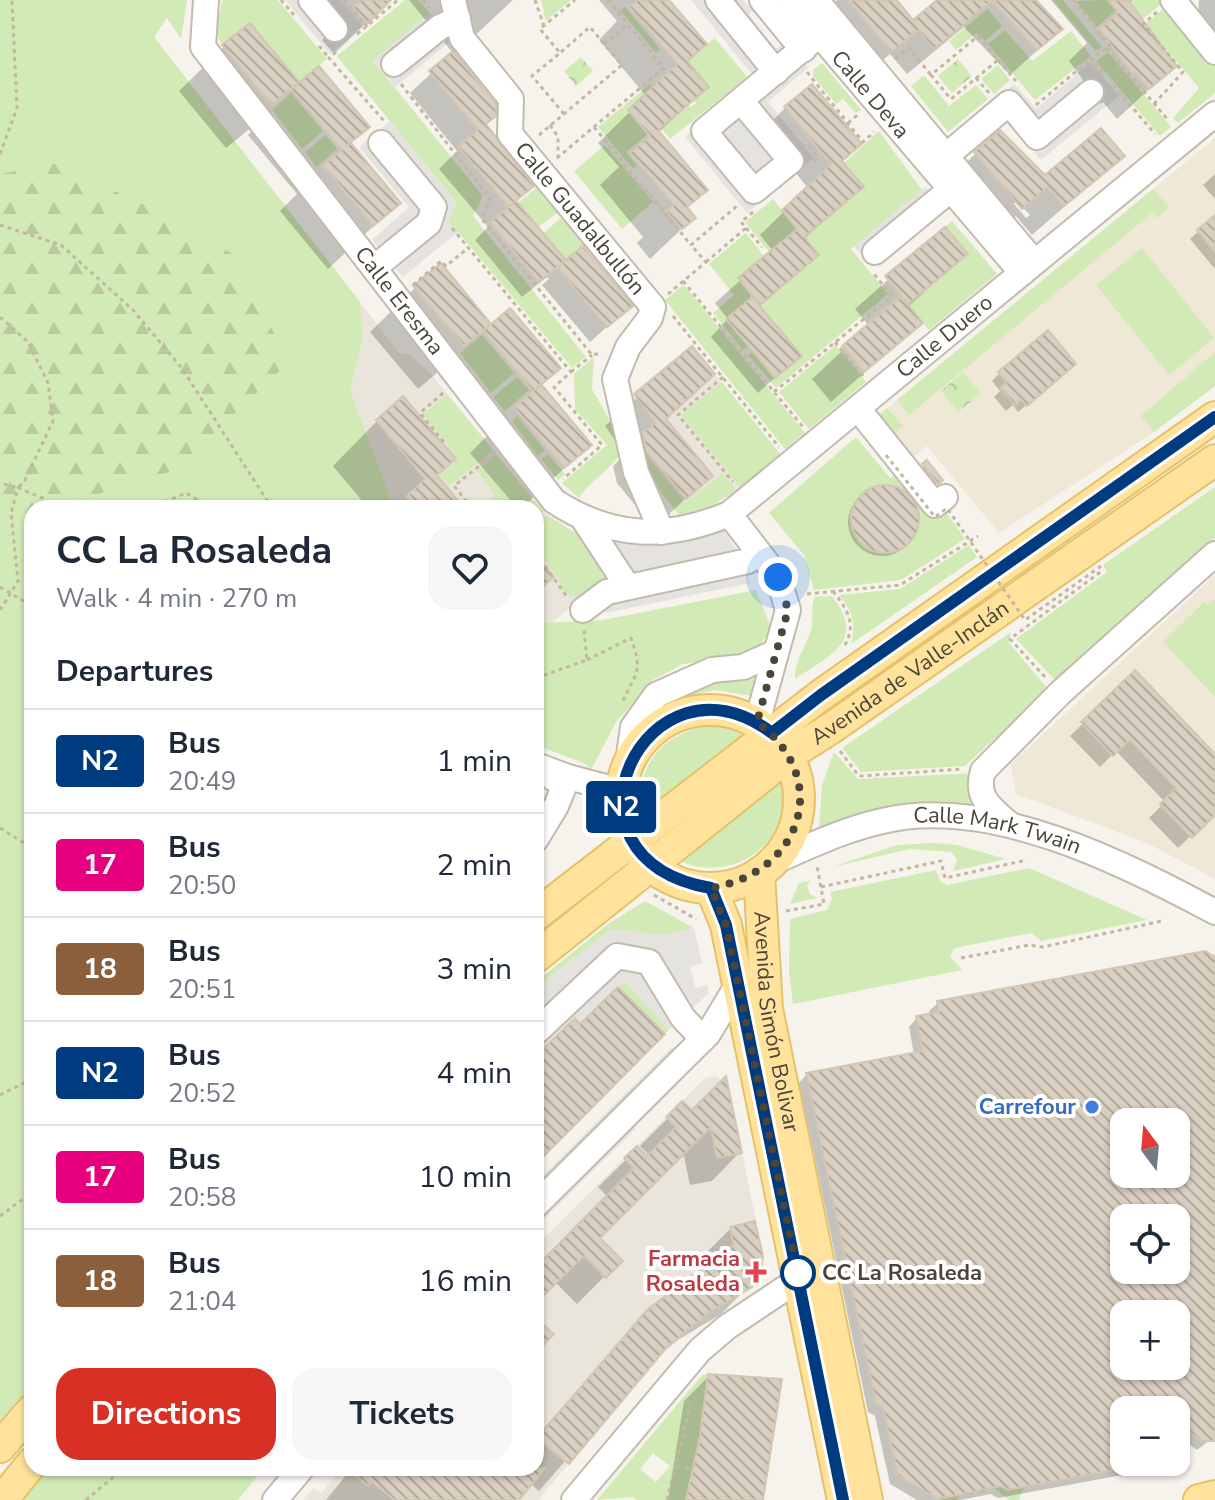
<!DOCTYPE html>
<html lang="en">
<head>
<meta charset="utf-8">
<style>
  :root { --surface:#fff; --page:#f6f6f7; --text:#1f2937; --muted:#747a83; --line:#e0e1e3; --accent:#d93025 }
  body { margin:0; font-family:"Nunito Sans",sans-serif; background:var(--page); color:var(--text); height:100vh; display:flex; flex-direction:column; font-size:30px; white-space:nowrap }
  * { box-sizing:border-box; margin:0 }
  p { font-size:26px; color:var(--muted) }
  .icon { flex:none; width:44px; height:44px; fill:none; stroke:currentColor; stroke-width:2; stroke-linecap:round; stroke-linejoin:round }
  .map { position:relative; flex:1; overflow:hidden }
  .sheet { position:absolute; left:24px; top:500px; width:520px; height:976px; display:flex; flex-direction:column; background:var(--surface); border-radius:24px; box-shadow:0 2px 6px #0004 }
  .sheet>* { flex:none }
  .badge { padding:0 16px; border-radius:6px; font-size:28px; line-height:52px }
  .needle { width:52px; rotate:344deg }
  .fabs { position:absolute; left:1110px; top:1108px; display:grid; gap:16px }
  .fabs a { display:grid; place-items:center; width:80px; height:80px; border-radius:16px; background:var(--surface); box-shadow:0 2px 6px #0004; font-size:40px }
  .you { position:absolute; width:40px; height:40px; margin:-20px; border:6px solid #fff; border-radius:50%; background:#1a73e8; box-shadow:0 0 0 12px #1a73e833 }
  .map>.badge { position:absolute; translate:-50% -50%; box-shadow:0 0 0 4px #fff }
  h2 { padding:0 32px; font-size:30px; line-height:72px }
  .round { display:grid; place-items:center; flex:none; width:84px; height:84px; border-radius:24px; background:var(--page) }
  .summary { display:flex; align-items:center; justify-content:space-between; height:136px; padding:0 32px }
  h1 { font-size:38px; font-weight:700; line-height:60px }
  .action { display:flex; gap:16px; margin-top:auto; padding:16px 32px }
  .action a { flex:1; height:92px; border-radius:24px; background:var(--accent); color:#fff; font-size:32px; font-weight:700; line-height:92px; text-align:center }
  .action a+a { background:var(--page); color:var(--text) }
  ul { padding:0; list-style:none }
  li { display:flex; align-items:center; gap:24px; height:104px; padding:0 32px; border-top:2px solid var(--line) }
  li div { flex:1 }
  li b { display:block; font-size:30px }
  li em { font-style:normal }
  li .badge { min-width:88px; font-weight:700; text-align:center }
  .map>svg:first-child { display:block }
  .residential { fill:#eae5da }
  .education { fill:#efe8d6 }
  .green { fill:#d2eab5; fill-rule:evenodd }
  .forest { fill:url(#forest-firs) }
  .park { fill:url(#park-crowns) }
  .parking { fill:#e5e3e0 }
  .shadow { fill:#0003; fill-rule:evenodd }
  .building { fill:url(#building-back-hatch); stroke:#d3c7b4; stroke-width:2; fill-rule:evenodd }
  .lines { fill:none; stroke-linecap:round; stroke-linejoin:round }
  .minor-casing { stroke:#c2bbae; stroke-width:28 }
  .major-casing { stroke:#e6c16a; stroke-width:34 }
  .path { stroke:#c4b79f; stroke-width:3; stroke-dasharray:4 4; stroke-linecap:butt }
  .minor { stroke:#fff; stroke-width:24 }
  .major { stroke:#ffe39c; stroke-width:30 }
  .path-bridge { stroke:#c4b79f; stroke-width:3; stroke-dasharray:4 4; stroke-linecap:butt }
  .line-casing { stroke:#fff; stroke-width:18 }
  .line { stroke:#003b80; stroke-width:12 }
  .walk { stroke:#4b4439; stroke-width:8; stroke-dasharray:0 14.4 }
  .shop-dot { fill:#3f7fe0; stroke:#fff; stroke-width:3 }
  .health-dot { fill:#e0444e; stroke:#fff; stroke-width:3 }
  .stop-dot { fill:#fff; stroke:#003b80; stroke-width:4 }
  .labels { text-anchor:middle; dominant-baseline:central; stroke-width:8; stroke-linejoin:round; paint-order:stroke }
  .street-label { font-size:22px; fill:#4b4439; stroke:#fff }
  .shop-label { font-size:22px; font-weight:bold; fill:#366cbe; stroke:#fff; text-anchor:end }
  .health-label { font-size:22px; font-weight:bold; fill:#be3a42; stroke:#fff; text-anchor:end }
  .stop-label { font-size:22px; font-weight:bold; fill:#4b4439; stroke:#fff; text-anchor:start }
</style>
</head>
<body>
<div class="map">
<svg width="1215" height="1500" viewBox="0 0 1215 1500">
  <defs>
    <pattern id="forest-firs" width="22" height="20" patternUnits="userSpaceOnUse" patternTransform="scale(2)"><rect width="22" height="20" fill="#d2eab5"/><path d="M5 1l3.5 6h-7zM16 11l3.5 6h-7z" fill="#b6ca9c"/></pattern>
    <pattern id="park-crowns" width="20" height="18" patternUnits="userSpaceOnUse" patternTransform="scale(2)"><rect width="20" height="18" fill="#d2eab5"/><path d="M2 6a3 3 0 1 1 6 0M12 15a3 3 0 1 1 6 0" fill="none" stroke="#b6ca9c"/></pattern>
    <pattern id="building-back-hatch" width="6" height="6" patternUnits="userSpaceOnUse" patternTransform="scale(2)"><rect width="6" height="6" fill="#d8cfc1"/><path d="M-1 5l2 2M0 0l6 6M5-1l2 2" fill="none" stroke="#b1aa9e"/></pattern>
  </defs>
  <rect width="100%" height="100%" fill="#f6f3ec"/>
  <!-- residential -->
  <path class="residential" d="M360,302L399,353L410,355L431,374L547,515L580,536V599L553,622L536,623V508H394L350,390L363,337Z
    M692,346L780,454L730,496L680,516L644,471L645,451L635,439L655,423L632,395Z
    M716,1076L728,1084L763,1256L761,1271L752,1287L708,1313L667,1347L538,1500H303L313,1488L321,1493L342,1468H536V1246L705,1078Z"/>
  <!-- education -->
  <path class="education" d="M1215,138V386L1154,432L999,533L927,446L909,460L876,418Z
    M1215,575V879L1147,843L1016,794L1011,764Z"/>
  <!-- green -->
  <path class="green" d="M0,0H187L181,39L167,18L154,37L360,302L363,337L350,390L394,508H52L176,470L53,163L0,174Z
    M222,0H278L327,59L299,82L250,23L222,45L216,32Z
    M405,0H418L430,13L373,61L483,196L473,216L586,357L572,368L448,220L456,202L337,56Z
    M541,0H571L546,21Z
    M1053,0H1063L1102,47L1096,51Z
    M1108,0L1116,10L1097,27L1076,1Z
    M1134,0H1164L1165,1L1143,19L1129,4Z
    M1168,5L1215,62V93L1178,123L1173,118L1199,88L1145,24Z
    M625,7L660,49L656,53L620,10Z
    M988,9L1002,26L985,41L977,33L956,50L949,41Z
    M1005,30L1032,61L1071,31L1091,56L1035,100L988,44Z
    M715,38L747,77L670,139L661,128L688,105L690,107L696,103L694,100L709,87L687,61Z
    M1108,52L1171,127L1160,136L1096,61Z
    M822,63L861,110L856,113L843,99L836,104L813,76V70Z
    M998,65L1010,80L994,94L981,79Z
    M924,75L949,106L976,85L988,99L948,132L911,86Z
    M650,84L654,88L628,110L648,134L626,152L637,166L633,169L598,127Z
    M291,93L323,131L302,149L272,110Z
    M879,131L922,190L851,249L888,294L776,388L748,355L753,352L776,378L802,356L759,305L819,255L804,237L864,187L844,163Z
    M326,135L337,149L316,167L305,152Z
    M605,145L653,202L622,229L574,171Z
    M543,182L564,208L538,227L518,203Z
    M1153,189L1169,207L1157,218L1152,213L909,415L897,400Z
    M773,199L797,229L769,252L745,222Z
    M567,212L591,240L566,260L544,233Z
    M952,221L997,274L929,330L908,304L968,255L945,227Z
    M746,233L764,256L738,278L753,296L726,319L748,346L743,350L713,313L734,295L709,264Z
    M1142,248L1214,338L1169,375L1096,285Z
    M684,285L805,433L785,449L665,300Z
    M482,335L514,373L491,393L460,353Z
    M836,345L866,382L809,429L779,392Z
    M1215,352V386L1154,432L1141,416Z
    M594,357L592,389L620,438L622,452C610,470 591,480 579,498L562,483L607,445L575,409L574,374Z
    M517,377L529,390L505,411L493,397Z
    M722,382L780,454L740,487L681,415Z
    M447,394L493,451L449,486L439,473L449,447L423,414Z
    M887,408L903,426L890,437L876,418Z
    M517,416L545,450L538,456L512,421Z
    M856,437L890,478L898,474L935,520L946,512L965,539L901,580L814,590L804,555L769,513ZM890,485C962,516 879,587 854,535C840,506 864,488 890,485Z
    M548,454L565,474L558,480L541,459Z
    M496,455L543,511L536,517V508L483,507L496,496L477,471Z
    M645,455L685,503L722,473L736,490L706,510L680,516L644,471Z
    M1215,487V538L1057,682L1016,639L1107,572L1103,565Z
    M0,512L32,514V1388L0,1424Z
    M547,515L580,536L609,577L580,599L564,592C551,559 536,564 536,524Z
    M969,545L977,557L851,644C856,623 853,612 839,595L900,589Z
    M756,590L771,628L761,644L747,655L683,664L653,680L616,722L591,770L586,764L536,745V623L603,620Z
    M832,596C867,642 831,654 795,679C794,660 806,648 811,630C814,619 810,607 815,597Z
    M1215,599V697L1163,642L1204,602L1208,605Z
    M1011,632L1009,643L1048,689L965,766L861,772L842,748Z
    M761,665L752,696L715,690L675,700L671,694Z
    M715,726L736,730L749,738L643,818C630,768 666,728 715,726Z
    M834,752L858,779L976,773L985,808L819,830L822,785Z
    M781,779C801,841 727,889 675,858Z
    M932,843L957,845L1006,859L953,871L957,860L952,852L910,849L832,867L897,845Z
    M1029,868L1147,920L1041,941L1031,933L955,948L950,956L962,970L793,1004L789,972L790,919L827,910L832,899L830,892L936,870L940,881L947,885Z
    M811,880L807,885L810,894L817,898L790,904L799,883Z
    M645,901L694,928L663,935L612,929L536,988L537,981L608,924Z
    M624,980L669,1030L665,1034L618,987Z
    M708,1374L700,1436L686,1500H637L633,1497L597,1500L702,1375ZM653,1453L670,1466L656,1482L640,1469Z
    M48,1468H264L238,1500H21Z
    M955,1474L993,1481L1007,1490L1025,1487L1018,1500H1009L994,1488L981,1492L975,1486L972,1494L959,1495L957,1500H937Z"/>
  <!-- forest -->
  <path class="forest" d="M53,163L141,203L233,254L289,362L176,470L52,508H32L30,514L0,512V174Z"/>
  <!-- park -->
  <path class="park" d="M581,57L593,71L576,86L564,71Z
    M958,59L972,76L952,93L938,76Z
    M963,372L981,393L958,412L941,391Z"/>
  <!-- parking -->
  <path class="parking" d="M285,0H341L363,26L330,54Z
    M691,0H743L753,11L749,15L776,49L786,42L808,68L768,102L814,158L747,213L685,137L756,79Z
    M430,13L452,40L395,87L373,60Z
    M1091,62L1119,96L1041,160L993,103L1014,84L1036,109Z
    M390,121L456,202L448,220L458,232L403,277L372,240L409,207L359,147Z
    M925,187L943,209L872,267L854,246Z
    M723,530L741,556L750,583L606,613L603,600L635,591L611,539L663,543Z
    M694,928L702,963L690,967L695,988L707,985L709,993L669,1030L624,980L580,1024L574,1018L536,1056L538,986L612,929L663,935Z
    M671,1048L678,1049L536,1190V1182Z
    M630,1124L635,1129L536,1227V1219Z"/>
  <!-- shadow -->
  <path class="shadow" d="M311,0H390L334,54L322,40L334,28Z
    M409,0H513L454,55L484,124L531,186L515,202L563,260L630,306L590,342L542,285L549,279L547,277L522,297L475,240L488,227L439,169L457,151L410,93L453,53Z
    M599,0H667L704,44L686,62L707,87L658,133L705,190L686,209L693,218L650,259L637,243L643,237L600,185L619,167L598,143L646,96L599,40L617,21Z
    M837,0H893L913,22L940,0H1037L1061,29L1010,75L964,27L907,74L890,54L864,76L817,20Z
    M1051,0H1133L1129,4L1174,66L1117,119L1103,102L1101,104L1069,61L1087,43Z
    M1199,0H1215V44L1197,42Z
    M224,47L292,91L319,68L367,126L349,144L398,203L328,269L280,211L297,194L248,135L255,128L253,126L226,148L179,91Z
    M785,108L861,187L804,239L817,255L758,307L799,356L758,393L711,337L728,319L715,303L773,251L760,235L808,188L762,132Z
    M976,153L1045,178L1122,156L1032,235L1016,216L990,238L945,184ZM1017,201L1030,215L1026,218L1014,204Z
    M1215,174V199L1203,185Z
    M1215,217V269L1190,239Z
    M945,229L966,254L908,307L921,323L831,402L812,379L869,326L855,309Z
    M415,288L483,333L510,310L558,368L540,386L589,445L522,508H517L470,453L488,435L440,377L447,370L444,367L418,389L370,332Z
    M692,349L664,420L710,476L654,528L617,483L613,466L625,454L605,426Z
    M1066,371L1018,412L1013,405L1006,411L994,397L1000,391L992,381L1000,373Z
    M377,421L453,459L435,477L461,508H368L333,466Z
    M927,463L940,480L933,486L920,469Z
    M848 522a34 34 0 1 1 68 0a34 34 0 1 1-68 0Z
    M1135,673L1215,757V813L1178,848L1149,818L1165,802L1116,751L1100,767L1070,736Z
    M1215,959V1436L1197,1450L1176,1435V1410H1124V1462H1136L1122,1475L998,1498L991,1494L960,1500H917L890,1484L875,1416L868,1412L799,1083L807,1074L914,1054L909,1027L917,1018L930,1016L929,1011L938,1003ZM1124,1122H1176V1174H1124ZM1124,1218H1176V1270H1124ZM1124,1314H1176V1366H1124Z
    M725,1080L739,1153L712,1181L690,1185L683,1152L597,1238L620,1261L577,1304L555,1282L536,1301V1270L608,1197L598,1187L637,1149L647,1159L650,1156L640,1146L682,1104L692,1113Z
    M731,1228L750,1285L721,1314L678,1340L652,1361L539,1491L530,1483L516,1500H326L352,1468H536V1437L638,1321L705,1271L703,1256Z
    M709,1376L780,1381L768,1470L760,1500H668L684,1401Z"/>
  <!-- building -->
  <path class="building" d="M361,0H391L367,24L353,7Z
    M638,0H669L707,44L687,61L709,87L658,130L708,190L687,207L696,218L682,229L666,211L674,205L630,153L650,136L628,110L677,64L629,7Z
    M848,0H897L913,20L937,0H1036L1063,29L1037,50L992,1L934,49L918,30L891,52Z
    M1108,0H1128L1177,66L1149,89L1135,72L1133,74L1099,29L1118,12Z
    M250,23L299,82L272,105L222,45Z
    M453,51L496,104V116L486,124L534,186L508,207L458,146L478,130L429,71Z
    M319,66L370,127L346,146L351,143L401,203L373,226L323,165L342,150L291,89Z
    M812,84L862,144L842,161L864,187L804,237L819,255L760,305L738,278L797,229L782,210L831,164L784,107Z
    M1101,128L1125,156L1064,206L1048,187L1022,209L974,152L1000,130L1045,175Z
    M516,201L566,260L539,282L490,222Z
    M1215,215V252L1197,230Z
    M945,227L968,254L908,304L885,276Z
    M583,246L633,306L607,327L557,267Z
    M441,263L491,324L464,346L413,286Z
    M901,296L923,323L864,372L842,346Z
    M752,297L802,356L775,378L726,319Z
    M510,308L561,368L533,391L483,331Z
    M1048,330L1076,364L1027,406L1021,399L1015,405L1000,388L1007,382L998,372Z
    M692,346L715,374L666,419L713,476L686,499L647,452L643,433L655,423L634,394Z
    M541,384L592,445L564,468L514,407Z
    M403,396L456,459L437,475L464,508H416L407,496L425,479L376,420Z
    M927,460L943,480L938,484L922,464Z
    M851 519a34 34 0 1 1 68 0a34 34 0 1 1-68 0Z
    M536,556L554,577L536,592Z
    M1135,670L1215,754V815L1192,838L1160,804L1176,788L1130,740L1113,756L1081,722Z
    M1205,951L1215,957V1441H1201L1176,1420V1402L1173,1410H1124V1468L1007,1490L1001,1486L938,1499L898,1476L883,1408L876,1403L806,1073L923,1051L916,1016L939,1012L937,1001ZM1124,1122H1176V1174H1124ZM1124,1218H1176V1270H1124ZM1124,1314H1176V1366H1124Z
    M618,987L665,1034L536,1164V1056L575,1018L580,1024Z
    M726,1076L742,1153L717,1158L711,1127L600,1238L623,1261L606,1278L584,1256L536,1303V1267L634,1168L624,1158L637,1146L647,1156L676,1127L666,1117L682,1101L692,1110Z
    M755,1221L763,1256L761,1271L752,1287L708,1313L667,1347L569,1464L537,1438L647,1310L691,1276L728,1254L733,1244L730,1227Z
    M536,1318L554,1334L536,1353Z
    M708,1374L782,1379L763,1500H686L700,1436Z
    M346,1468H545L519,1500H395L372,1482L368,1486Z"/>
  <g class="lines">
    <!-- minor casing -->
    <g class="minor-casing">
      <g id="minor">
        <path id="s1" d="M206,0L203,47L554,501C612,539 667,540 729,514L1215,114"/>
        <path d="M311,0L335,29"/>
        <path id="s2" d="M453,0L462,38L511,99L510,134L653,307L650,318L628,347L615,379L636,472L662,532"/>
        <path d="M718,0L776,72"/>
        <path d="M762,0L803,50"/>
        <path id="s3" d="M790,0L1022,273"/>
        <path d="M816,0L1034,262"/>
        <path d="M1173,0L1215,52"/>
        <path d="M394,64L440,27L458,19"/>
        <path d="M741,101L791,161L754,191L704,131L819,35"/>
        <path d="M946,156L1009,103L1037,137L1091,92"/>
        <path d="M875,252L950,190"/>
        <path d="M374,268L429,223L434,207L381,143"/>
        <path d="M859,410L935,505L945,497"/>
        <path d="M729,514L778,577L788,610L757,722"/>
        <path d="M582,517L628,587"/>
        <path d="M583,610L607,592L748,561L758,553"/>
        <path d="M628,763L633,727L656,695L712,670L743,667L776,652"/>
        <path d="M536,765L568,777L556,806L536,839"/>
        <path d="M554,779L568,777L621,791"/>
        <path d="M1008,823C990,807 975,797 983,771L1060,693L1215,554"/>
        <path id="s4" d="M773,862C810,846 847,828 887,820C993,797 1124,863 1215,912"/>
        <path d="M536,1032L617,956L649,962L683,1018L703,1039"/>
        <path d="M536,1205L708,1034L738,984"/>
        <path d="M275,1500L302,1468"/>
        <path d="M574,1500L700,1350L727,1327L799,1279"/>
      </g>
    </g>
    <!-- major casing -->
    <g class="major-casing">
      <g id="major">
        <circle cx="710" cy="799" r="89"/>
        <path id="s5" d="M759,873L767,1009L867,1500"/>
        <path d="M711,888L726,925L843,1500"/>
        <path d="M536,915L821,695L1215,417"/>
        <path id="s6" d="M536,957L789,755L830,729L1215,460"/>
        <path d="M0,1447L32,1410"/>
        <path d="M2,1500L32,1463"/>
        <path d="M1199,1500L1215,1496"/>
      </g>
    </g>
    <!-- path -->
    <path class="path" d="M281,0L294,15
      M344,0L367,27
      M423,0L429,8
      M535,0L544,26
      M1073,0L1110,46L1091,59L1103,73
      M357,34L398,0
      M978,36L998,60L951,99L931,75Z
      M319,46L329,58
      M1107,48L1169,121
      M336,52L329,58L384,121
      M561,52L590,27L604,44
      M895,59L909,48L931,75
      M998,60L1016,81
      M807,72L863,142L874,132
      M976,78L989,93
      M401,84L490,199L482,219L592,355L601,353
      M1113,85L1155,134
      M1154,104L1183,72L1143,24L1157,12
      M1036,105L1091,59
      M564,114L532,76L560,53L540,29L575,0
      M848,123L860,113
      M550,125L558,137V157
      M594,127L691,245
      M539,135L622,65L604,44L628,24
      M809,146L818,158L811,164
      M0,154L17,108L12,0
      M557,158L664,68L608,0
      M0,225L61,245L133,310L181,367L272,508
      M452,228L571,372L554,387L602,445L563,479
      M746,228L762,247
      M706,262L746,228L741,222L753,212
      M683,281L803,427
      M413,285L441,261L446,266L468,248
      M668,294L706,262L691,245L737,206
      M673,316L779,447
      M0,317L28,342L48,383L53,421L25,480L18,488L0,483
      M835,342L863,376
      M571,372L592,355
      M723,377L678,415L733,482
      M774,392L892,296L874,274
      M443,393L420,413L446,445
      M150,508L186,493L211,508
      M472,508L454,486L492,456
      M536,553L567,597
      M0,587L32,606
      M833,591C848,611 857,624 844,647
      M807,594L900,585L978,536
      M0,610L18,581L11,513L18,488L45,499L53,508
      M587,660L631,638C644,674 635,673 622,703
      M1045,677L1010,639L1103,570
      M536,678L587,660L584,630
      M840,751L859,776L963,769
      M0,828L32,848
      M821,887L941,861L945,878L1027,860
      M654,895L696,919
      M786,911L824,904L817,866
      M961,958L1029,945L1043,947L1162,921
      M0,1095L32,1079
      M0,1216L27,1196L32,1184
      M677,1466L690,1468
      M86,1500L124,1468
      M667,1500L691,1403"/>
    <!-- minor -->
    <use href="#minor" class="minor"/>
    <!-- major -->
    <use href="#major" class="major"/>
    <!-- path-bridge -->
    <path class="path-bridge" d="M886,455L935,517L947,508L1025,620L1101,566"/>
  </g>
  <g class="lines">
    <!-- line casing -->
    <g class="line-casing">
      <path id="line" d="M843,1500L726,925L711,888C540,859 647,639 772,733L821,695L1215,417"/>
    </g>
    <!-- line -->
    <use href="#line" class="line"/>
    <!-- walk -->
    <path class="walk" d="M778,577L788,610L757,722C834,780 801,873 711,888L726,925L799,1279L798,1273"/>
  </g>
  <!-- markers -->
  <circle class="shop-dot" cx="1092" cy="1107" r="8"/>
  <path class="health-dot" d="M752 1260h8v8h8v8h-8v8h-8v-8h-8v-8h8z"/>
  <circle class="stop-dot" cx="798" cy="1273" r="16"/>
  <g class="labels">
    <!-- street labels -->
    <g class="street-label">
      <text stroke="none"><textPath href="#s3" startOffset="124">Calle Deva</textPath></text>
      <text stroke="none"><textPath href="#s2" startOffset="262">Calle Guadalbullón</textPath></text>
      <text stroke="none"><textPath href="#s1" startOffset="368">Calle Eresma</textPath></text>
      <text stroke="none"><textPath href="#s1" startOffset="1084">Calle Duero</textPath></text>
      <text stroke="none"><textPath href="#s6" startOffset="470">Avenida de Valle-Inclán</textPath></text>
      <text stroke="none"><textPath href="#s4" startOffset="234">Calle Mark Twain</textPath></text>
      <text stroke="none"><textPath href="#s5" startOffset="150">Avenida Simón Bolivar</textPath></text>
    </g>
    <!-- shop labels -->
    <g class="shop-label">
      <text x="1076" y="1107">Carrefour</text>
    </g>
    <!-- health labels -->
    <g class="health-label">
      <text x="740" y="1259">Farmacia<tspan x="740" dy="25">Rosaleda</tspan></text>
    </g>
    <!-- stop labels -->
    <g class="stop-label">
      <text x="822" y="1273">CC La Rosaleda</text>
    </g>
  </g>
</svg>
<div class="fabs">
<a><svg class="needle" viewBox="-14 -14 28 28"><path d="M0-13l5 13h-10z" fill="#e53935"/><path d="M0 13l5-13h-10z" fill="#747a83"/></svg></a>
<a><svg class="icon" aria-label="locate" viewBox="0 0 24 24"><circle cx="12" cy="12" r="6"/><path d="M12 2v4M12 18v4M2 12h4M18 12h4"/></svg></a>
<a>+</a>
<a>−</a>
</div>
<div class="you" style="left:778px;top:577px"></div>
<b class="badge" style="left:621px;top:807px;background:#003b80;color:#fff">N2</b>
<section class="sheet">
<div class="summary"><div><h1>CC La Rosaleda</h1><p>Walk · 4 min · 270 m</p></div><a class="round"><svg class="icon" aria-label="heart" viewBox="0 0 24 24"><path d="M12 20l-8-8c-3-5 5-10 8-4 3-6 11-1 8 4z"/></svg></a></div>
<h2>Departures</h2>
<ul>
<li><span class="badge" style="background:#003b80;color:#fff">N2</span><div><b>Bus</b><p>20:49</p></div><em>1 min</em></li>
<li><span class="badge" style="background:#e6007e;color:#fff">17</span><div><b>Bus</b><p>20:50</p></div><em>2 min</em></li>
<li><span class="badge" style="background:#8b5e3c;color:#fff">18</span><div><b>Bus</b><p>20:51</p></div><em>3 min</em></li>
<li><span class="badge" style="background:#003b80;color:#fff">N2</span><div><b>Bus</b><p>20:52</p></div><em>4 min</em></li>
<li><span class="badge" style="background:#e6007e;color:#fff">17</span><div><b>Bus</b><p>20:58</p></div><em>10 min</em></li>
<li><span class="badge" style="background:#8b5e3c;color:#fff">18</span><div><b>Bus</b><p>21:04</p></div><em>16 min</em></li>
</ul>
<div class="action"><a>Directions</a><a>Tickets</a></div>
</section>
</div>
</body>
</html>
